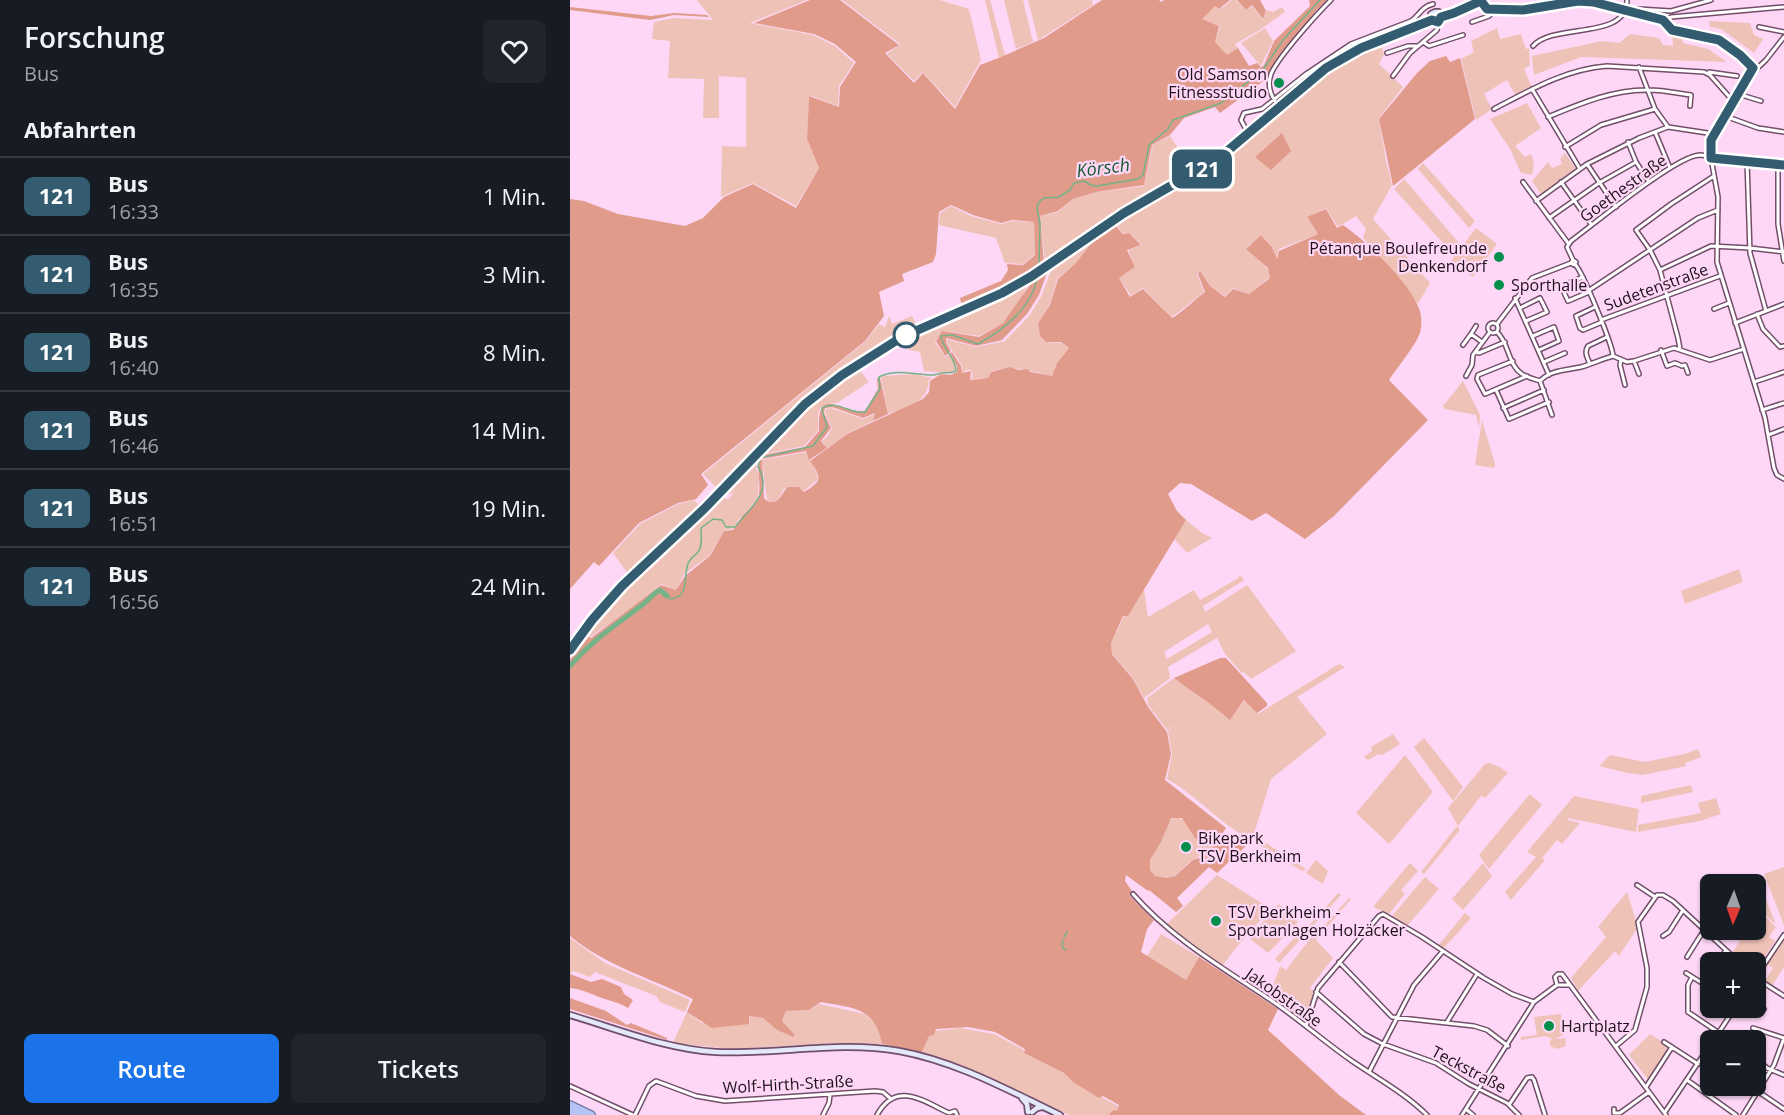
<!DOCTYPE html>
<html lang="de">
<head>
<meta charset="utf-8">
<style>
  :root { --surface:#171b24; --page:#20242c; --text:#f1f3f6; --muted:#9ea1a6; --line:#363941; --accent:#1a73e8 }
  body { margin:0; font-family:"Open Sans",sans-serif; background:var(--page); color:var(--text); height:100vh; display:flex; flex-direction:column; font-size:22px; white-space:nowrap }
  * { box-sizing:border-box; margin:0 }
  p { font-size:20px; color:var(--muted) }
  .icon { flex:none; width:33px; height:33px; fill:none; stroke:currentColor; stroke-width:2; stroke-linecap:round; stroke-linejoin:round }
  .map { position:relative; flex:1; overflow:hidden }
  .sheet { display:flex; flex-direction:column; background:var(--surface); width:570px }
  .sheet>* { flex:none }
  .badge { padding:0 12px; border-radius:9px; font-size:21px; line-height:39px }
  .needle { width:39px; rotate:182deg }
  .fabs { position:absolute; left:1130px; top:874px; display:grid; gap:12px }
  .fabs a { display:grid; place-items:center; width:66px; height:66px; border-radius:9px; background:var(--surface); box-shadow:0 2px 4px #0004; font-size:30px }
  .map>.badge { position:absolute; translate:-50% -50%; box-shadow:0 0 0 3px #fff }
  h2 { padding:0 24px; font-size:22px; line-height:54px }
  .round { display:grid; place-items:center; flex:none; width:63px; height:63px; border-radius:9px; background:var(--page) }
  .headline { display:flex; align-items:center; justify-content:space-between; height:102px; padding:0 24px }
  h1 { font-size:28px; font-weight:600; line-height:45px }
  .cta { display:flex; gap:12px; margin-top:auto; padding:12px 24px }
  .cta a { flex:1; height:69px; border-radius:9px; background:var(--accent); color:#fff; font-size:24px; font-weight:600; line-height:69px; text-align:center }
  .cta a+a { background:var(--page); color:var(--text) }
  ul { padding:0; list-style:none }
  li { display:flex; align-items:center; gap:18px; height:78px; padding:0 24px; border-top:2px solid var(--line) }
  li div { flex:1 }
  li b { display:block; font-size:22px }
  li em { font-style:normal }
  li .badge { min-width:66px; font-weight:700; text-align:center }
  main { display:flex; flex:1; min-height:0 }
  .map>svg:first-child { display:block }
  .green { fill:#efc2b8; fill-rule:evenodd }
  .forest { fill:#e19b8b }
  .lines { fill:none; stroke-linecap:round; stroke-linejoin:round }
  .stream { stroke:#75b288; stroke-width:1.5 }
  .river { stroke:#75b288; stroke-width:5 }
  .minor-casing { stroke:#714f6a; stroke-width:6 }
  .secondary-casing { stroke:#714f6a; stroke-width:8 }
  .trunk-casing { stroke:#757ba8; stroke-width:10 }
  .minor { stroke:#fff; stroke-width:3 }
  .secondary { stroke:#e4e8fb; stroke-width:4.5 }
  .trunk { stroke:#b6c3f6; stroke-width:7 }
  .line-casing { stroke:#fff; stroke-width:14 }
  .line { stroke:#335c71; stroke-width:9 }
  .poi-dot { fill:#038e4c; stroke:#fed7f6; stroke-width:2 }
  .stop-dot { fill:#fff; stroke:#335c71; stroke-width:3 }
  .labels { text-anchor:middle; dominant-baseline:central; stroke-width:4.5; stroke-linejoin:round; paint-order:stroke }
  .poi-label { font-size:16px; fill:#1f111c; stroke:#fed7f6; text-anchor:start }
  .street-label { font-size:16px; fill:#1f111c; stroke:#fed7f6 }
  .water-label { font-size:18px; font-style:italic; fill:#135932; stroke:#fed7f6 }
</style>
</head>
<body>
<main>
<section class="sheet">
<div class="headline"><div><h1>Forschung</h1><p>Bus</p></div><a class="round"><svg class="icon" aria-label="heart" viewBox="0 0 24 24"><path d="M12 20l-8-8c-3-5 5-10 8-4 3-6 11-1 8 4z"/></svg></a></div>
<h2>Abfahrten</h2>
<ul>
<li><span class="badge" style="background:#335c71;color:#fff">121</span><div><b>Bus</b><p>16:33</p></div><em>1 Min.</em></li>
<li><span class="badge" style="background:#335c71;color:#fff">121</span><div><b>Bus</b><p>16:35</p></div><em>3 Min.</em></li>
<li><span class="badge" style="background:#335c71;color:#fff">121</span><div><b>Bus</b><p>16:40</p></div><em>8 Min.</em></li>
<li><span class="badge" style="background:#335c71;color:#fff">121</span><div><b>Bus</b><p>16:46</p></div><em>14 Min.</em></li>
<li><span class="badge" style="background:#335c71;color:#fff">121</span><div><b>Bus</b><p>16:51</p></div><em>19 Min.</em></li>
<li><span class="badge" style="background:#335c71;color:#fff">121</span><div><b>Bus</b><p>16:56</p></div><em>24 Min.</em></li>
</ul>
<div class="cta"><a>Route</a><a>Tickets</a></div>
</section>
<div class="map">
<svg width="1214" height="1115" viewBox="0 0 1214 1115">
  <rect width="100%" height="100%" fill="#fed7f6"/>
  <!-- green -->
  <path class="green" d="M127,0H237L180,23L243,35L265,46L284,63L269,86L268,106L239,95L237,139L249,168L226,206L183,183L151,197L152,146L176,147V78L149,76V118H133L134,79L98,78L100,41L82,39L84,22L104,18L143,20Z
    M272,0H370L399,9L411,60L385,107L353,72L344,81L317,54L330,44Z
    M415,0H420L435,55L429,58Z
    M434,0H453L463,42L446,49Z
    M458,0H522L523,5L468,40Z
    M662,0H666L676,10L682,6L693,20L697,10L703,12L712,7L715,12L688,31L665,44L668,48L657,56L645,42L650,26L631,19L645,6L649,10Z
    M1139,21L1180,23L1184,35L1193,39L1184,53L1151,29L1140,27Z
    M695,28L703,41L691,66L671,43Z
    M927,28L930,39L951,34L956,49L959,48L960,65L954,69L962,88L946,96L937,80L914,94L922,109L906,120L891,59L904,52L901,41Z
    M1102,33L1111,35L1113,43L1138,49L1157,62L1011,57L964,75L962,56L1032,41L1049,43L1060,34L1089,38L1093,45L1103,46Z
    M810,42L814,54L809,64L833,87L809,118L816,161L822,185L803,219L860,283L848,304L827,276L793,238L796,229L786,216L768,227L756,208L737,218L748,234L709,249L706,260L703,247L691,235L676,248L698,269L700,277L679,294L663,288L655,296L640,286L630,271L627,274L634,292C622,300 614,310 601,317L573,288L561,296L549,278L565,267L558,250L572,245L559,233H553L545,224L537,227L574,203L645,164L682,134L735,87L783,54Z
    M957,103L971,128L945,146L955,157L961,154L964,162L962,175L951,173L940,149L920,119Z
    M600,136L622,170L546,213L475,263L470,216L488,212L503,199L526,192L574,186L583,145Z
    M995,153L1006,169L971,194L962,181L978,162L982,168L992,164L990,159Z
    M853,163L905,221L899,228L848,169Z
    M834,179L889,243L882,253L824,189Z
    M381,206L401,216L431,224L442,221L464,222L465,254L453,264L435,263L426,238L369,225L370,213Z
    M906,228L927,244L903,277L881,261Z
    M532,230L505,264L487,279L480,304L468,323L470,336L476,342L491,343L499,348L487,363L482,376C455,370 448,365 421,371L418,378L400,379L403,376L401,370H397L392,373V366L377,342L376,339L406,347L435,341L459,316L471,297L482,268L486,263Z
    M461,279L450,300L433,323L409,336L372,331L365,342L375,357L379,354L386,366L385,370L380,373L354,371L350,352L339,350L334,343L340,340L338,336L433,295Z
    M319,316L322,324L342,316L346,324C320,340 292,355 268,374C224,408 186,449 148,489L133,474L296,341L309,324L315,327Z
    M286,366L299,382L267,403L256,404L250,408L248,414V431L234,446L194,454L191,452L233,408Z
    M344,374L362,378L359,380C357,404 338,407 318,414L311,378L314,376Z
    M893,381L910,415L909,428L906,415L875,409L873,406Z
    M261,408L293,419L305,414L303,421L276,434L257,448L252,441L257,437L262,428L255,413L256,409Z
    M912,420L925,464L924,468L905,465Z
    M236,452C239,461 247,469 248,479L234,491L229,487H218L213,490L209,499L203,502L197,500L192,460Z
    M185,459L188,461L186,468L189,476L188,499L169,519L162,529L154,531L139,556L114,574L106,590L91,584L60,609L20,637L16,635L0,657C1,629 127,520 152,494L157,500L164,493L158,494L156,490Z
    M124,500L131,507L59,575L43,553L70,524L108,504Z
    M616,520L632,533L642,538L617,553L604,539Z
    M1169,569L1173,582L1115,604L1111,591Z
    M670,575L674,580L633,606L635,612L677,585L726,651L681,679L674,672L672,673L655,654L647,638L598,667L600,678L574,698L563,678L542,653L541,643L554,616H558L574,589L578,617L624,590L630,600L667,579ZM638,624L642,632L597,659L594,652Z
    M769,664L775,667L727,697L757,734L701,779L682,840C650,825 627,795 597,779L602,754L598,732L611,718L598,731L578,705L577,698L604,678C622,692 642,704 660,719L675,700L688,714Z
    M823,734L830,744L812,755L809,754L798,760L794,757L802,751L801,747Z
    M854,738L893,787L883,801L844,747Z
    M1128,749L1131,757L1115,763L1116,766L1073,775L1057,773L1029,766L1040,755L1075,762L1114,754Z
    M835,755L863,792L819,844L786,813Z
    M919,763L930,767L938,773L915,798L911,796L888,826L878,808L915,764Z
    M1121,785L1123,792L1071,803V796Z
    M960,794L972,805L919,869L909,855Z
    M1004,796L1069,809L1066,832L998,818V820L1010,823L992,844L987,840L972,858L975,860L941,900L935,892L966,857L957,852Z
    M1146,798L1151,814L1130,821L1068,832V825L1131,813L1128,803Z
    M605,817C627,820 614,847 647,842L648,844C639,851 632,854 623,860C608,869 608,883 585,876C572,865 584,855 590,843C594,836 596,828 599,820Z
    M887,826L890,830L854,874L851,872Z
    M685,836L736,869L732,871L684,842Z
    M746,860L758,871L753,884L736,873Z
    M840,863L848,871L831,890L835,894L819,914L803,907Z
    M913,863L922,876L893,910L882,899Z
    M1214,867V925L1194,874Z
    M647,875L701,909L679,932L652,966L598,926V923Z
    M855,877L869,889L837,926L822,916Z
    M1187,877L1205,922L1204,923L1185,904V885H1170Z
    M1057,892L1068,927L1049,956L1045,951L1008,991L1001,978L1036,937L1028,927Z
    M768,893L771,895L709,963L705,959L735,926L737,928Z
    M779,898L781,899L746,940L763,958L740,988L744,991L736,1022H733L699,998L710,966L716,970L743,935L745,936Z
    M709,904L728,922L698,953L680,939V936Z
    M1190,911L1206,927L1199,937L1205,941L1185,972V963H1173L1162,953L1177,930H1185V918Z
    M895,913L901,918L873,949L868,946Z
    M591,934L629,957L616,980L577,956Z
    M0,938L35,963L120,1000L115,1012L90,1002L86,996L25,972L20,977L3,971L0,974Z
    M1214,938V967L1202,986L1195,981L1203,968L1197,964Z
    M249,1004L295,1014L309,1027L312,1044L266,1043L163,1049L103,1043L117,1012L132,1023H180L179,1016L193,1018L207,1030L223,1037L225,1035L212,1021L216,1011L239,1010Z
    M991,1014L994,1034L986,1039L995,1038L996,1046L987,1049L980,1046V1040L983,1039L975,1036L951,1040V1037L967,1035L964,1017Z
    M390,1028L424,1034L454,1050V1053L494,1073L503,1082L548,1106L547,1110L539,1115H499L408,1073L352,1052L359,1036L364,1035L365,1031Z
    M1080,1034L1100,1047L1079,1081L1059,1055Z"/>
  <!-- forest -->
  <path class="forest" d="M240,0H270L329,45L315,53L344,83L353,73L385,109L410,65L431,57L474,38L532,0H589L591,2L594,0H660L649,9L645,6L632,19L649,26L645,42L657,55L668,48L679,66L687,63L691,67L673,82L694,65L704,41L740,6L739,0H757L745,12L695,80L650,113L645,107L614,118L600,135L582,145L574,185L526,192L503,199L488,211L470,216L474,264C457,275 411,300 391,303L390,298L431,281L438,270L437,264L453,265L465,255L464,222L442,220L431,223L403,215L381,205L369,212L366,254L363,262L332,274L334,281L309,292L314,316L295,341L131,474L138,485L126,499L108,503L69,523L29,566L24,562L0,589V199L14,201L48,214L115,226L133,218L154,197L183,184L226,208L249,168L237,139L239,96L269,107L270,87L286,62L265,44L244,34L184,23Z
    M667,0H690L696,11L693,19L682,5L676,10Z
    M0,7L81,16L104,13L137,15L139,17L104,15L80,20L0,10Z
    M876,56L880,62L890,58L905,119L823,186L809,119L847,73L860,61Z
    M712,133L721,151L701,170L685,157Z
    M756,209L767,228L773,225C796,241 837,280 848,306C852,314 852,325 850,333C845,346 827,368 819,380L858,420L764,516L735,539L696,513L682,521L621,484L610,483L598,494L607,511L616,520L558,616H553L541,643L542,654L563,679L578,707L597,732L601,754L595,780L656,828L647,842L633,843L625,838L612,818H601L591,842L580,860V870L585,876L597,878L605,876L623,860L634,856L654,837L663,842L669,836L677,841V845L647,873L639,867L607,898L613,906L606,912L579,890L578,891L556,875L555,881L562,891L560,896L584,920L577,929L571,952L616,980L629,957L708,1009L698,1030L769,1095L796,1115H539L542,1111L547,1110L549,1105L533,1096L529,1098L503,1082L494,1073L454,1053L455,1049L425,1032L398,1027L366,1029L364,1035L359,1036L352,1052L312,1044C305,1007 283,1008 251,1002L239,1010L216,1011L212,1021L225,1035L223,1037L207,1030L193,1018L179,1016V1024L142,1028L117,1012L123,999C81,978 36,966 0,936V660L17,636L21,638L91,585L106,590L115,576L140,556L154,531L163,530L173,515L189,499C189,493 190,485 189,479C189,468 185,463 193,455L235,447L249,431C247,382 271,415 295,411L308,389L307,378H310L318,414L303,421L305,413L293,418L262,407L255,408L254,413L261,428L251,441L257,448L239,460L236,451L192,459L194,498L197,501C211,505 210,494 218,487H229L234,492C252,481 252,478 240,461L277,434L353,399L359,392L360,381L371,374L380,375L387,372V366L380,353L382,352L391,366L392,373L401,371L400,380L418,378L421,372L440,367L449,370L457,369L461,372L482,376L487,363L499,348L491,342H476L470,336L468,323L480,305L488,279L505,264L527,236L533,230L545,225L553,234L559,233L571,245L557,250L565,267L549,278L560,297L573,289L602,318C615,311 623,300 635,292L628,274L630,271L640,286L655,297L663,289L679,294L700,278L698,268L676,249L691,235L702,247L707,259L709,251L748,234L737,217Z
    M478,270L469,295L457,314L432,340L406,346L376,338V342L381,351L375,356L366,341L372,331L409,337L433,323L464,279Z
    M650,658H656L697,703V706L687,713L674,700L660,720C642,704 622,692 604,678Z
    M0,974L21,982L32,979L51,987L54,994L63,1000L58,1008C48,1002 40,1001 29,997C19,993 11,989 0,988Z
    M0,998L36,1011L57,1025L61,1023L97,1038V1040L0,1009Z"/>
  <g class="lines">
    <!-- stream -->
    <path class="stream" d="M469,268L470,224L467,208L469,202L474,198L489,197L500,190L504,183L514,181L521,185L527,186L568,179L573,175L579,145L598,129L603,120L651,103L692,71L713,40L750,0
      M97,596L101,599C118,597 114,580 117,568C118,559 123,558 128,552C133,546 131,536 131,528L143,519L152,520L156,527H165C179,509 204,492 188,467L190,458L243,446L257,427C256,420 252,414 252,408C268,399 280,415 295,412L310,389L309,377C326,368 345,375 363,375C366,375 369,373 372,373C378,372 380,374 386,371C386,357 372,349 371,336L382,335L408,344C435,329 464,306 468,273
      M494,937L497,932
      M493,940L492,946L495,950"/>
    <!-- river -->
    <path class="river" d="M0,666C23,639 45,626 72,605C79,600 83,593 90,590L97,596"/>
    <!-- minor casing -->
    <g class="minor-casing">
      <path id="minor" d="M911,1L917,9L953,10L998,2L1016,1L1095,21
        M1064,13L1068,9L1101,11L1141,0
        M1095,21L1101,17L1214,7
        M1095,21L1097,26L1102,30L1149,40L1182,65L1183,70
        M902,22L919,16L925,9
        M1189,27L1214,32
        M1214,37L1196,60L1179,76L1141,140L1139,147L1148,197L1147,262L1195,418L1204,468L1207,475L1214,479
        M853,42L859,46L893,35
        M963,46C984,22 1057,41 1057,0
        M817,53L838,46H848
        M1069,67L1085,109L1098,127
        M1139,72L1167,76
        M823,76L840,53L867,30L868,22
        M962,89L1010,169
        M1168,94L1191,101
        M705,101C699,92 698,83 701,74C708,57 747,14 761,0
        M924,109C960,90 996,69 1037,66L1134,72L1140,75L1163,101
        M1155,116L1188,128L1214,132
        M978,117C1009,104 1044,89 1079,90C1092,90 1107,93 1121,95L1120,106
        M1085,132L1100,168
        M678,133L671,120L674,113L692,109L736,74L781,44L841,21C850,15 851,7 863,4
        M1058,142L1066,162L1079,182
        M995,147L1031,125L1085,109
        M1177,161L1180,253L1196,311
        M1017,164L1046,207
        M1208,164V224L1214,261
        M953,182L998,243
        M991,182L1021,224
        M966,201L1017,164L1069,138L1098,127L1144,134
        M979,218L1029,183L1066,162
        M1003,260L997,247L1001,241C1024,224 1107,155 1130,155L1214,165
        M1003,260L1006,262L1004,265L1001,263Z
        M1005,264C1013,273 1042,343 1043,356
        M1090,270L1141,246L1180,248L1214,252
        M1013,277L991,286L998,301L1019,292
        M1018,291L1128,218L1148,210
        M945,298L979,375
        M1025,307L1006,316L1010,328L1013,330L1032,322
        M950,308L970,298L977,312L956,321
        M1144,309L1159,303
        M1187,314L1193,329L1210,347L1214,346
        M1031,320L1150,276
        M918 328a5 5 0 1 1 10 0a5 5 0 1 1-10 0Z
        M1165,323L1214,304
        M927,324L962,278L1001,263
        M927,332C939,343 938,365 952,374C957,377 964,379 970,381
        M901,334L906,326
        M963,336L984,327L989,341L969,350
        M893,345L901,334L912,342
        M1110,349L1108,338L1090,270L1080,250L1066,230L1101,204L1144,176
        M1091,350L1097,366L1105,363L1112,366L1115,365L1118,373
        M906,352L909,353L935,342
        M1051,360L1050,365L1055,385
        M943,361L908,375L907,379L915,394L957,376
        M1064,361L1069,374
        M974,362L995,353
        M1020,364C1017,357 1014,352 1018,346L1037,337
        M896,376L902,365L903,355L920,332
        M970,381C980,370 997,370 1011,367C1022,364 1032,359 1043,356L1057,362L1064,361L1104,348L1140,360L1174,349
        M970,381L982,415
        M1184,382L1214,372
        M926,390L939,419L979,402
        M933,408L974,390
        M1192,410L1214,403
        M1198,435L1214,429
        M1067,885L1085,897
        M563,894C603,940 655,969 705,1003C731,1021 756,1043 782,1061C807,1078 836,1094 857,1115
        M1093,936L1099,932L1113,910
        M1117,957L1134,930
        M769,962L822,1017L904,1026L917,1030L938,1046
        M1148,963L1156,950
        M1116,973L1140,988
        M1139,976L1140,975
        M1122,977L1118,985V1012L1161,1041
        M1185,978L1214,935
        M1186,978L1214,996
        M987,985L985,977L988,974H992L1096,1115
        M746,992L794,1034L813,1044L866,1063L899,1084L937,1103L949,1115
        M1185,1007L1192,1011L1194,1009
        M877,1022L907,974
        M736,1026L748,988L809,916L813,914L852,937L914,978L942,994L964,1002
        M1183,1028L1214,1038
        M1143,1041L1165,1008
        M1094,1042L1128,1064
        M1046,1046L1065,1030L1077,987V968L1068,922L1087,895H1093L1103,901L1170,963
        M1134,1054L1140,1058
        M1185,1057L1197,1068L1214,1075
        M799,1072L844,985L873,951
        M1117,1080L1166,1115
        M0,1086L63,1115
        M1180,1086L1214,1109
        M1076,1087L1102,1047
        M939,1105L957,1078L962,1077L964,1080L975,1115
        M1044,1109V1113H1050L1079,1092
        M897,1110L903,1115
        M1095,1112L1140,1045
        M65,1115L79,1086L86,1081L126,1096L155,1101L305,1091L313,1092L321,1099
        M253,1115L259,1103L260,1095
        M307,1115C326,1080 353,1101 379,1113L385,1111L387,1115
        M892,1115L964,1002L987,985H998
        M1173,1115L1204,1065L1214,1038"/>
    </g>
    <!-- secondary casing -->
    <g class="secondary-casing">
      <path id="secondary" d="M862,19L861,14L865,12H869L871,17
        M0,650L22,620L52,586L134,509L235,404L271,375L332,337L432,293L462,276L554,213L640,164L756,68L791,48L862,19L868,22L871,17L883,13L912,0
        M0,1015C48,1029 95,1049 146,1052C207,1055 268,1040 329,1051C385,1061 438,1090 490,1115
        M452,1098L457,1104L458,1112
        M462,1112L467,1108L472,1107"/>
    </g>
    <!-- trunk casing -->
    <g class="trunk-casing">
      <path id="trunk" d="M0,1105L21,1115
        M0,1111L8,1115"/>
    </g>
    <!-- minor -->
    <use href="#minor" class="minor"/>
    <!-- secondary -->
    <use href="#secondary" class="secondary"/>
    <!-- trunk -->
    <use href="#trunk" class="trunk"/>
  </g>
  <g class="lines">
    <!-- line casing -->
    <g class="line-casing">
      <path id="line" d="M0,650L22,620L52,586L134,509L235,404L272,375L332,337L432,293L462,276L554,213L649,158L756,68L791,48L862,20L868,22L871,17L884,13L911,1L917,9L953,10L1008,1L1023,2L1093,20L1102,30L1149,40L1170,55L1183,68L1141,140V158L1214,165"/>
    </g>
    <!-- line -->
    <use href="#line" class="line"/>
  </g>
  <!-- markers -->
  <g class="poi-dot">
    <circle cx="709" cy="83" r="6"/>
    <circle cx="929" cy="257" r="6"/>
    <circle cx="929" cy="285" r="6"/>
    <circle cx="616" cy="847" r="6"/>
    <circle cx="646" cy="921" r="6"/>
    <circle cx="979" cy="1026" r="6"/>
  </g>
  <circle class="stop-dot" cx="336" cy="335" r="12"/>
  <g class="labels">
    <!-- poi labels -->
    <g class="poi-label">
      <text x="697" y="74" text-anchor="end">Old Samson<tspan x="697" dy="18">Fitnessstudio</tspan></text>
      <text x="917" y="248" text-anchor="end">Pétanque Boulefreunde<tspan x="917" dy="18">Denkendorf</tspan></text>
      <text x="941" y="285">Sporthalle</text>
      <text x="628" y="838">Bikepark<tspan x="628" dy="18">TSV Berkheim</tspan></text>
      <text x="658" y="912">TSV Berkheim -<tspan x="658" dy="18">Sportanlagen Holzäcker</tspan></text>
      <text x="991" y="1026">Hartplatz</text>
    </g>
    <!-- street labels -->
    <g class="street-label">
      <text transform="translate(1053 188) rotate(-36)">Goethestraße</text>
      <text transform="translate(1086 287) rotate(-20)">Sudetenstraße</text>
      <text transform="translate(714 997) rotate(35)">Jakobstraße</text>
      <text transform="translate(899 1069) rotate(28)">Teckstraße</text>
      <text transform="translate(218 1084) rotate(-3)">Wolf-Hirth-Straße</text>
    </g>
    <!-- water labels -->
    <g class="water-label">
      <text transform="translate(533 167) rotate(-7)">Körsch</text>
    </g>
  </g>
</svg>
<div class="fabs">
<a><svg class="needle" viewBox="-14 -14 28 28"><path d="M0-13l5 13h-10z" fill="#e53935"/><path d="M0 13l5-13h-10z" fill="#9ea1a6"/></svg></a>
<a>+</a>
<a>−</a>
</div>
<b class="badge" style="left:632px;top:169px;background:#335c71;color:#fff">121</b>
</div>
</main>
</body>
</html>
